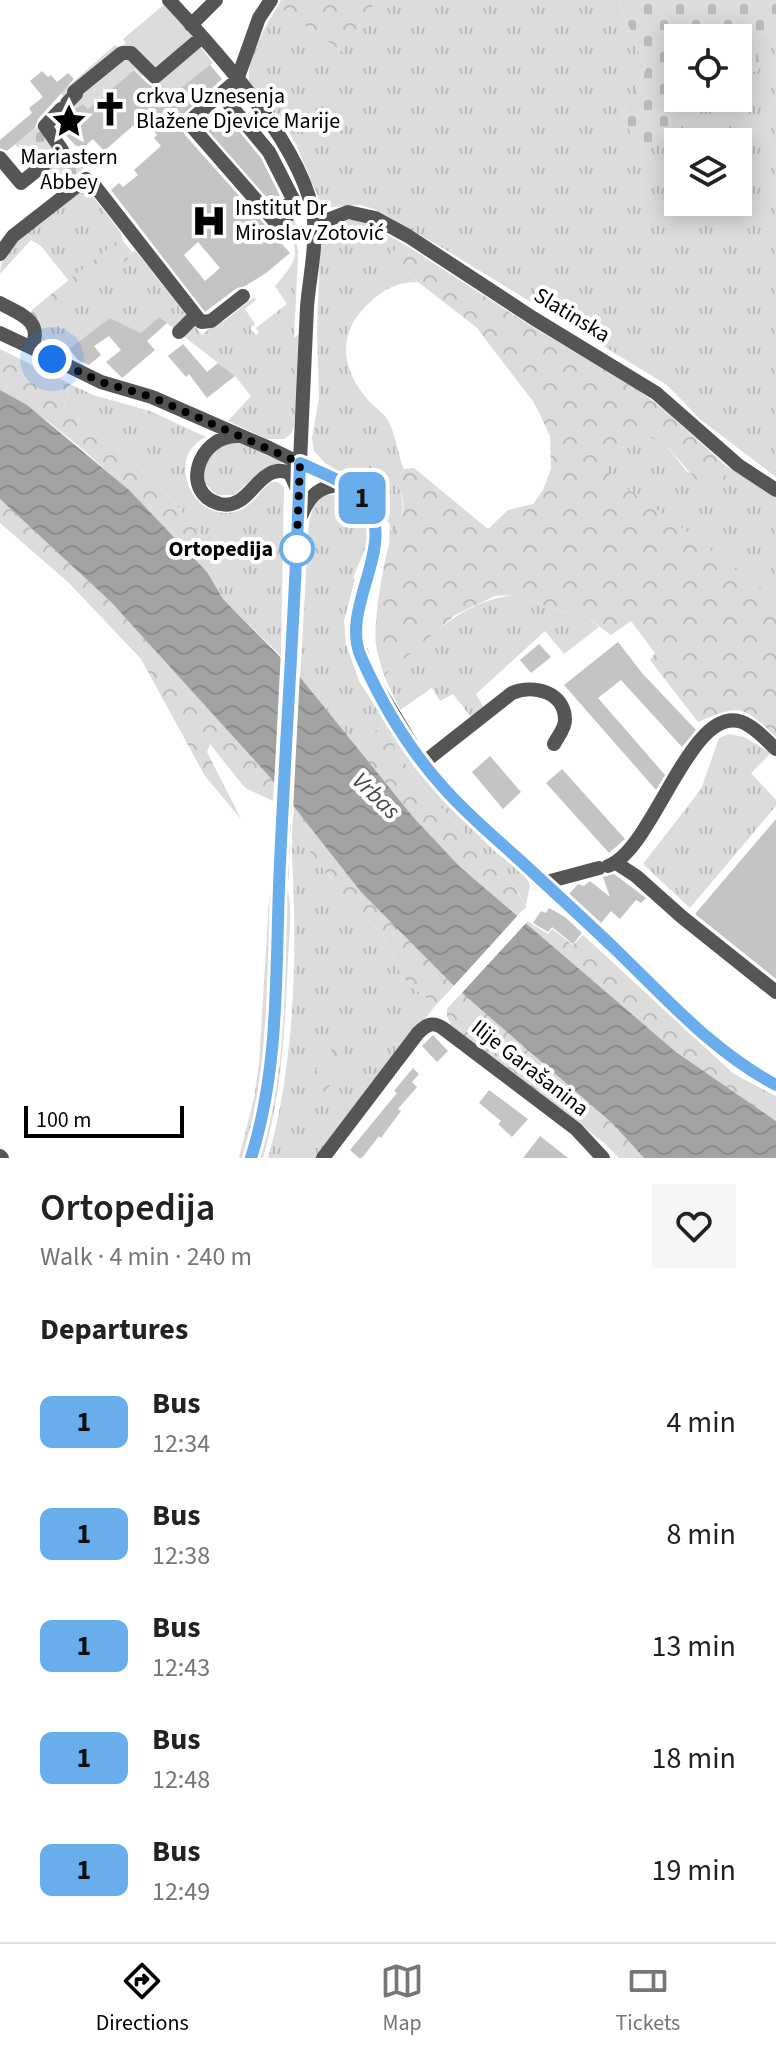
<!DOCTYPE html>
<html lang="en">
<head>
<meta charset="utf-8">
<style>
  :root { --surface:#fff; --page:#f6f6f6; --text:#222; --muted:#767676; --line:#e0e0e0; --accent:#000 }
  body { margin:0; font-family:"Source Sans 3",sans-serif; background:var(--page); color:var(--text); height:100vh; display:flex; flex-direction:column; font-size:30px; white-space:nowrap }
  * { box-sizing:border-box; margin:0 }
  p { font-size:26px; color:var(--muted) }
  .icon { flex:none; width:44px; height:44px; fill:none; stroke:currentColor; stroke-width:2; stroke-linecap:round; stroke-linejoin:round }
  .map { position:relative; height:1158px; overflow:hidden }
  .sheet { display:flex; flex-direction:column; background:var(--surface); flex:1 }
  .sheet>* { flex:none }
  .badge { padding:0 16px; border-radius:12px; font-size:28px; line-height:52px }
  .buttons { position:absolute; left:664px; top:24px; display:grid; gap:16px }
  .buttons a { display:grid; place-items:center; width:88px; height:88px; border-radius:0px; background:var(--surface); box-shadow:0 4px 20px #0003; font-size:40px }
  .scale { position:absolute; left:24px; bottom:20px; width:160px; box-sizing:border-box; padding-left:8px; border:4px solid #000; border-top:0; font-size:22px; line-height:28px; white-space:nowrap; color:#000; -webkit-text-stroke:6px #fff; paint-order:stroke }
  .you { position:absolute; width:40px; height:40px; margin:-20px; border:6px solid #fff; border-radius:50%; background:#1a73e8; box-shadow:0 0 0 12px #1a73e833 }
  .map>.badge { position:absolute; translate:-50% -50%; box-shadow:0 0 0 4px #fff }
  h2 { padding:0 40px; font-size:30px; line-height:72px }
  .round { display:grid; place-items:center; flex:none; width:84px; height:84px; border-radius:0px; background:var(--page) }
  .overview { display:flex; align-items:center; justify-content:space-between; height:136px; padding:0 40px }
  h1 { font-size:38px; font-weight:600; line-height:60px }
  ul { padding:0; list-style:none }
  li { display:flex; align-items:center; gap:24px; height:112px; padding:0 40px }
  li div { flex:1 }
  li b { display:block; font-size:30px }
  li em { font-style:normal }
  li .badge { min-width:88px; font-weight:700; text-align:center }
  .tabs { display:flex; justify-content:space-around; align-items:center; height:112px; border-top:2px solid var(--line); background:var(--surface); font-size:22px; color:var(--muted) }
  .tabs a { display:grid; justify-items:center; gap:4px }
  .tabs .active { color:var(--accent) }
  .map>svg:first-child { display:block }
  .grass { fill:url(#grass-tufts); fill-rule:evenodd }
  .forest { fill:url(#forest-crowns) }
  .cemetery { fill:url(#cemetery-stones) }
  .garden { fill:#dcdcdc }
  .water { fill:url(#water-waves) }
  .pier { fill:#fff }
  .building { fill:#c4c4c4; fill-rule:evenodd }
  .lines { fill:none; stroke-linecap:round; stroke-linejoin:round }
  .minor { stroke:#555; stroke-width:14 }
  .line-casing { stroke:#fff; stroke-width:18 }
  .line { stroke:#69adec; stroke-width:12 }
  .walk { stroke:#000; stroke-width:8; stroke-dasharray:0 14.4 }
  .stop-dot { fill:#fff; stroke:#69adec; stroke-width:4 }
  .labels { text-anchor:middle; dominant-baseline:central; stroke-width:8; stroke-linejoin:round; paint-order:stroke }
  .poi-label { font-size:22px; fill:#000; stroke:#fff; text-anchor:start }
  .street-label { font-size:22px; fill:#000; stroke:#fff }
  .stop-label { font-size:22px; font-weight:bold; fill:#000; stroke:#fff; text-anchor:end }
  .water-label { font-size:24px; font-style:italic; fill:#444; stroke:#fff }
</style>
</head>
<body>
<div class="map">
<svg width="776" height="1158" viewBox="0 0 776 1158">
  <defs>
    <pattern id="grass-tufts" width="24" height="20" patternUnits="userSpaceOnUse" patternTransform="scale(2)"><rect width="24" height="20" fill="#dcdcdc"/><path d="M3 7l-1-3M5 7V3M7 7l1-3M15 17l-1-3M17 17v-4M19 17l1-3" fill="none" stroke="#bbb"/></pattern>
    <pattern id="forest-crowns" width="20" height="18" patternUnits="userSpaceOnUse" patternTransform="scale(2)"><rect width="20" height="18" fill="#dcdcdc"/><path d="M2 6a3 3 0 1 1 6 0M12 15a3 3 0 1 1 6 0" fill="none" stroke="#bbb"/></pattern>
    <pattern id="cemetery-stones" width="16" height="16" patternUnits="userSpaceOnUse" patternTransform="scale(2)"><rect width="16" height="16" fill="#dcdcdc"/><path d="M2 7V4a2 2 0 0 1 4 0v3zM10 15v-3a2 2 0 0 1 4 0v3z" fill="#bbb"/></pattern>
    <pattern id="water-waves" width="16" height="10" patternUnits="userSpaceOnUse" patternTransform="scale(2)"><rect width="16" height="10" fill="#a3a3a3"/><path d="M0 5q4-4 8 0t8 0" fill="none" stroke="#8b8b8b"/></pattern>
  </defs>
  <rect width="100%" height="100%" fill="#fff"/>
  <!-- grass -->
  <path class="grass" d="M377,0H618L646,69L621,117L641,148H650L718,98H738V83L760,67L755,40L776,26V477L701,420L667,385L441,247L374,209L360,205L331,207L321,204L296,144L287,129L249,83C246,57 265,27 278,6L341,51ZM678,142H738V202H678Z
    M85,186L121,233L123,241L117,242L69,281L41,246L31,240L0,274C0,240 59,205 85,186Z
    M295,220L298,258L294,338L302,332L294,426L291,434L284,439H267L228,421L251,396L235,376L159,317L141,333L110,318L64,354L43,343L40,326L135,250L202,335L220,320L223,322L254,297L256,300L245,309L255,324L250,328L256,335L259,332L256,328L287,304L275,286C295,263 303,253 285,226Z
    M347,220H360L404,244L394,251L395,260L418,282C397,282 384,289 369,303C337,332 340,368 368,400C373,406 381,411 386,417C396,432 397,453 404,469L396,480C409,509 401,518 389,545L390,525L369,490L325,463L314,451L312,438L319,398L317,332L320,248L333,226Z
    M70,384L93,395L150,411L206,437C162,457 195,528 240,510C255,503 258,493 271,482H278L284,487L281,656L223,599L207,572L222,560L153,478L64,407Z
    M649,437L666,445L687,472L726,479L725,465L776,496V602L609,477V460L622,447Z
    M235,442L242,443L283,463L266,467L234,495H217L205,483C201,460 214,447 235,442Z
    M324,495C348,492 372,518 367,542C364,555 357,566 353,579H355L344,621L346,644L359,681L414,767L491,848L525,876L530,885L526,906L513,884L443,810L397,753L386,724L354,744L300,677L309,522L314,504Z
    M517,595L551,608L588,618L599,627L564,654L545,631L476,694L485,710L473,720L453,694L440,701L432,688L400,710L384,676C423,643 463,598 517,595Z
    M729,734L744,737L771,753L751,773L776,800V806L690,908L643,864L701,789L719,738Z
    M292,830L339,888L343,900L383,934L403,978L435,1006L318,1158H268C290,1082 296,989 294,910C294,883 291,857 292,830Z
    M272,885L265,1068L245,1158H239L254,1098L259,1064L269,900Z
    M287,885C293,909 289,936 288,960C285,1027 282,1093 263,1158H257L270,1103Z"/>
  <!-- forest -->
  <path class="forest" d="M281,0H377L341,51L278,6Z
    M117,241H123L132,252L128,259L40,326L31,313L33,309Z
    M404,244L523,321L638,390L667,412L725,465L726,479L704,489L666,445L649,437L622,447L609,460V476L680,526L776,602V737C742,705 741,704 698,722L650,660L655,653L631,621L611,635L588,618L551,608L517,595L495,596L455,615L384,676C381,666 378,655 376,645C373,625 383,565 389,545C399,513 412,515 396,480L404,469L414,468L488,529L508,510L533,504L543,490L551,469L550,436L535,404L476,327L418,282L395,260L393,251Z
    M0,349L70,384L64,407L153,478L222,560L207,572C145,508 78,434 0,390Z
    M0,499L111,602L274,781L273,801L245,788L210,744L207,752L241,819L205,776L141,659L69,583L0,523Z
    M386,724L397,753L443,810L513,884L526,907L516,917L459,867L414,818L354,744Z
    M294,805L361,892L454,986L435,1006L403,978L383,934L343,900L339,888L292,830Z
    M527,921L548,934L552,929L573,945L583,935L734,1074L776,1096V1121L676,1052L524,925Z
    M462,992L612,1123L644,1158H619L603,1142L453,1029L447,1016V1009Z
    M329,1036C354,1050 342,1053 342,1076L350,1086L340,1088L331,1083L326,1092L322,1091V1097L311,1102L305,1091L306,1079L332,1055Z"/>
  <!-- cemetery -->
  <path class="cemetery" d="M618,0H776V26L755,40L760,67L738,83V38H678V98H718L650,148H641L621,117L646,69Z
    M38,126L65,154L80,157L87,165L54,193L15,144Z"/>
  <!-- garden -->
  <path class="garden" d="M166,3L213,63L170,97L163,95L159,98L153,91L156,85L147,74L141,76L135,69L88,109L83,104L74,110L56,87L66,88L115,45L119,48L126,43L123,39Z"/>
  <!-- water -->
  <path class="water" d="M0,390L27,405L129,490L207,572L223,599L300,677L414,818L460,867L676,1052L776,1121V1158H644L612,1123L454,986L361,892L277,785L111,602L0,499Z"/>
  <!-- pier -->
  <path class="pier" d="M281,650L300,672L293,811L274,787Z
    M519,914L527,922L460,995L451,989Z"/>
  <!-- building -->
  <path class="building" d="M210,65L222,79L177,120L185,135L290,253L266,273L245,286L237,288L205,312L111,190L119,183L123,187L138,175L134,170L161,146L154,138L157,135L142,118L104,151L93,139L84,147L76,146L58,127L70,112L83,104L88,109L134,70L148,84L154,87L151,89L163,102ZM198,242L220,268L205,281L184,255Z
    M42,71L48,77L51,75L57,82L68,73L74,79L38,119L35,128L7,151L0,148V140L32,113L29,108L43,97L30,81Z
    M216,111L219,114L223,112L261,158L281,198L275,202L271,197L268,199L204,126L206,124L204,122Z
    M159,317L167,323L147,341L155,350L122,378L106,362L121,350L109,336L94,346L101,355L89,365L78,360L69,349L110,318L141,333Z
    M183,344L207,372L218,363L235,376L207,398L189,374L186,377L168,356Z
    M618,642L642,673L696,730L682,747L621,680L598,698L665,775L656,790L564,685Z
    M539,644L551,657L531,673L520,660Z
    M490,756L521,792L503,809L472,772Z
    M562,769L625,839L609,853L546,783Z
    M776,819V979L695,914Z
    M614,874L646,898L641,903L636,900L620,919L611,911L601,923L569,894L578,884L584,886L590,881L610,897L603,877Z
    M549,908L565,917L582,933L573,944L552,927L548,932L533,923L541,911L546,913Z
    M433,1035L448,1051L437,1062L422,1046Z
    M413,1068L419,1074L412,1082L417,1087L398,1109L401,1111L386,1131L381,1138L379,1136L362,1158H359L350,1150L397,1093L394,1091Z
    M489,1090L528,1119L512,1137L498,1124L501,1121L479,1103Z
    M540,1136L568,1158H523Z"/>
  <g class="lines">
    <!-- minor -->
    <path class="minor" d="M169,0C218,53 306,149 314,220C317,244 309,281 307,307L275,1013L267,1086L251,1158
      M191,25L216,0
      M221,94L269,152L293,199L287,206V217L277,224L193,128V118L237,80L259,18L271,0
      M67,103L76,94L74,92L122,53H131L155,77L201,38
      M0,158L21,183L62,150L45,126L61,109
      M315,237L321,226L330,219L348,212L375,218L408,236L533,318L656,393L738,465L776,490
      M0,254L13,236L86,179L94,185L201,322L211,321L243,296
      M0,303C21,315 43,320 32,348L101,382L152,397L269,448L349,487L362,498L372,515L376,537L357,614L355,635L369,673L423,763L469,816L614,948L683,1018L732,1059L776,1085
      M179,332L195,316
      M0,333L32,348
      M237,436C197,436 180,494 220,504C252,511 258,460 290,473L297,489
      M302,514C310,494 322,484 343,486
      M423,763L512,693C534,684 565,692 565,720C565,729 558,736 554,744
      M616,863L636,876L682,917L776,992
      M608,866C654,850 690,703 742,722C755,727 766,740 776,749
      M543,883L599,868
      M0,1156L2,1158
      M323,1158L418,1033C427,1024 433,1021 444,1029L576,1129L603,1158"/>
  </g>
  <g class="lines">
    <!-- line casing -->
    <g class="line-casing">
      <path id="line" d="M251,1158C281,1064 275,960 280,863C286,729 296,596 300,463C319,472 343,480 359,495C405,538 338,605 361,657C381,702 409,749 442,786C467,815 497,839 525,865C555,893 585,920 614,948C666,998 712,1051 776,1085"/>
    </g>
    <!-- line -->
    <use href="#line" class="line"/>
    <!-- walk -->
    <path class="walk" d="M52,359L101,382L152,397L300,463L296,564L297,549"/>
  </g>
  <!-- icons -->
  <defs>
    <g id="church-bare" transform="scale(2.76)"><path d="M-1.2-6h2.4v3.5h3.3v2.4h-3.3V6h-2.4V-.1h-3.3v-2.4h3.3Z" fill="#000" stroke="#fff" stroke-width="2.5" paint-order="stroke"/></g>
    <g id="sight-bare" transform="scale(2.76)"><path d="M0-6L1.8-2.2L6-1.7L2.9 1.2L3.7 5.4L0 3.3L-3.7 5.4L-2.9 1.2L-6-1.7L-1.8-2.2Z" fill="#000" stroke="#fff" stroke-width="2.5" paint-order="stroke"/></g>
    <g id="hospital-bare" transform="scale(2.76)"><path d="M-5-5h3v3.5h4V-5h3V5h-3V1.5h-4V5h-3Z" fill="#000" stroke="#fff" stroke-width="2.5" paint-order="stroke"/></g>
  </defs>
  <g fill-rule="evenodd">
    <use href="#church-bare" x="110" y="109"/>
    <use href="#sight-bare" x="69" y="121"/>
    <use href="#hospital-bare" x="209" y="221"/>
  </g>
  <!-- markers -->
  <circle class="stop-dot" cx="297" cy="549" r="16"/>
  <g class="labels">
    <!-- poi labels -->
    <g class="poi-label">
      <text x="136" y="96">crkva Uznesenja<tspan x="136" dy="25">Blažene Djevice Marije</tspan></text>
      <text x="69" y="157" text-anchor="middle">Mariastern<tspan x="69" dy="25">Abbey</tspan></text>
      <text x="235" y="208">Institut Dr<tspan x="235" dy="25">Miroslav Zotović</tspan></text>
    </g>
    <!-- street labels -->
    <g class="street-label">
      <text transform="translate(572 315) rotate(31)">Slatinska</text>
      <text transform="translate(530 1068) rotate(38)">Ilije Garašanina</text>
    </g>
    <!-- stop labels -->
    <g class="stop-label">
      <text x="273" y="549">Ortopedija</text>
    </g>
    <!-- water labels -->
    <g class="water-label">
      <text transform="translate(376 796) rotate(44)">Vrbas</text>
    </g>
  </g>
</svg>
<div class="buttons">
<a><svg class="icon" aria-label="locate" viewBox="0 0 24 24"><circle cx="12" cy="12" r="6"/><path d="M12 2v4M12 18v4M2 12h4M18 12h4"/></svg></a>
<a><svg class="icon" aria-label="layers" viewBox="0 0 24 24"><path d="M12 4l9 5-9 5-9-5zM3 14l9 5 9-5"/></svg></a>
</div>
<div class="scale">100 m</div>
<div class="you" style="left:52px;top:359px"></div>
<b class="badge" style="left:362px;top:498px;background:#69adec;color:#111">1</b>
</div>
<section class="sheet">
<div class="overview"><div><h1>Ortopedija</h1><p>Walk · 4 min · 240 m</p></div><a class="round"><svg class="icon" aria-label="heart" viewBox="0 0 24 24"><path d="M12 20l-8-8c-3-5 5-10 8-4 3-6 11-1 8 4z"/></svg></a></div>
<h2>Departures</h2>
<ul>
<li><span class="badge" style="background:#69adec;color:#111">1</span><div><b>Bus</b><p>12:34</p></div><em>4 min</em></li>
<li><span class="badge" style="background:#69adec;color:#111">1</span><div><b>Bus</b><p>12:38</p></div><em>8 min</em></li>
<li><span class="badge" style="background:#69adec;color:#111">1</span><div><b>Bus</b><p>12:43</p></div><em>13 min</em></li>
<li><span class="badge" style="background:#69adec;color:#111">1</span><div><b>Bus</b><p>12:48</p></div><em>18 min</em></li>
<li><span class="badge" style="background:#69adec;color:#111">1</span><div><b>Bus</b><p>12:49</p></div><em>19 min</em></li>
</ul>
</section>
<nav class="tabs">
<a class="active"><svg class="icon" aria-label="directions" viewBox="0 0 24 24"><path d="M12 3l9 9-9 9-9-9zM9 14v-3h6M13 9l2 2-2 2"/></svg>Directions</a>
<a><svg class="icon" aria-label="map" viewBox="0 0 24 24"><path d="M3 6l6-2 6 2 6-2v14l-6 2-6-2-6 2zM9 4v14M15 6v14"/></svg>Map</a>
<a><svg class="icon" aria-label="tickets" viewBox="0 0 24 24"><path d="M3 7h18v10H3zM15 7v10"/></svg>Tickets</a>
</nav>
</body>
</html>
